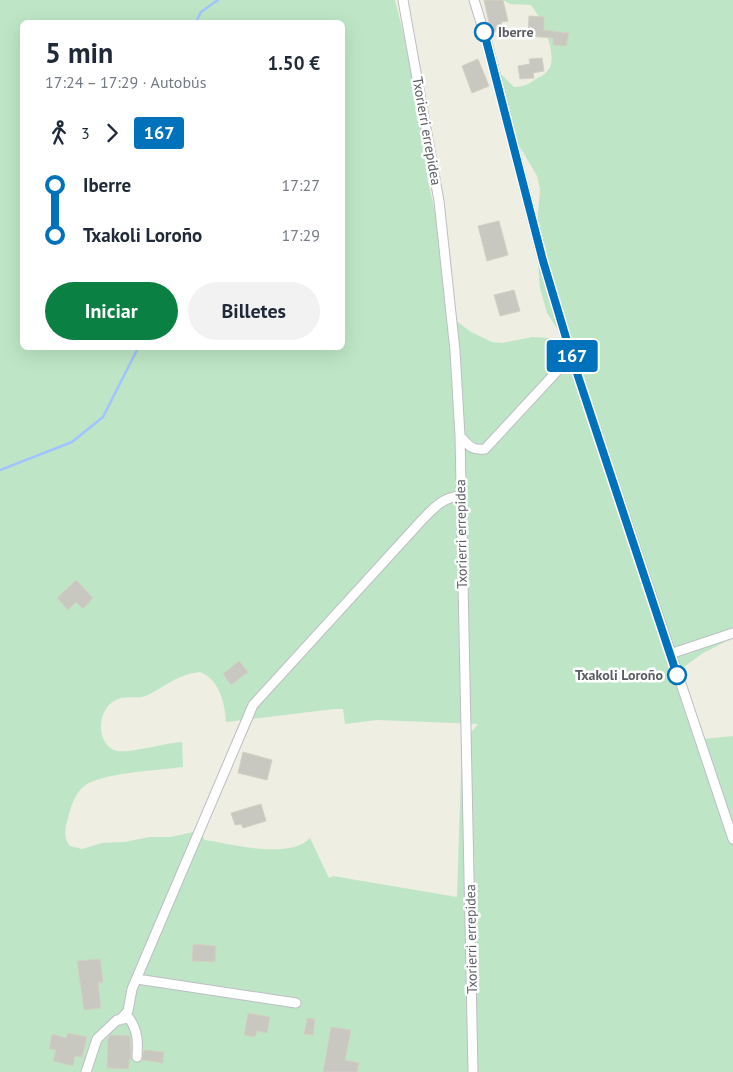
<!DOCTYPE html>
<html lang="es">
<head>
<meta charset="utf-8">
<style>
  :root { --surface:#fff; --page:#f2f2f3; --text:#1f2937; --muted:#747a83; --accent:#0b8043 }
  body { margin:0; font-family:"PT Sans",sans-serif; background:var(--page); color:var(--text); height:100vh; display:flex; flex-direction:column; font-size:19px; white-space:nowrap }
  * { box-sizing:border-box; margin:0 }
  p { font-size:16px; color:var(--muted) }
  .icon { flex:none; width:28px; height:28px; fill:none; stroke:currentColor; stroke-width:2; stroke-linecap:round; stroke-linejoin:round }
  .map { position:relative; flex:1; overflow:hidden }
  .sheet { position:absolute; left:20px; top:20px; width:325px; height:330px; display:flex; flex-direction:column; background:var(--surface); border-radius:8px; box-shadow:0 5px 20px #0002 }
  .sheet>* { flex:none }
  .badge { padding:0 10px; border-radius:4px; font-size:18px; line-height:32px }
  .map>.badge { position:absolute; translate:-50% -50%; box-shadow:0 0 0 2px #fff }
  .legs { display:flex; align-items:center; gap:8px; height:55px; padding:0 25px; font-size:16px }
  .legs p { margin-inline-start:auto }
  .overview { display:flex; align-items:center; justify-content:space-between; height:85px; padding:0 25px }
  h1 { font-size:28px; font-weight:600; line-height:38px }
  .primary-button { display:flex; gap:10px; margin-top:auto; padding:10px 25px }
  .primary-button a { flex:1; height:58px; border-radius:30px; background:var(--accent); color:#fff; font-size:20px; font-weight:600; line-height:58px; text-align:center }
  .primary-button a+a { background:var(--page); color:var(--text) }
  ul { padding:0 25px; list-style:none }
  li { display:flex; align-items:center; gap:18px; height:50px; font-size:19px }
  li i { display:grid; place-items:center; width:8px; height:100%; margin:0 6px; background:currentColor }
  li i::after { content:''; width:12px; height:12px; margin:-6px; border:4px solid; border-radius:50%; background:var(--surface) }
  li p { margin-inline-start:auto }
  li:first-child i { background:linear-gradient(#0000 50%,currentColor 0) }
  li:last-child i { background:linear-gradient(currentColor 50%,#0000 0) }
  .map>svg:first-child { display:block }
  .green { fill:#bee6c6; fill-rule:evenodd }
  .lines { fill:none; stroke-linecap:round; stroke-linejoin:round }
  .stream { stroke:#a1c3ff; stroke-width:2.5 }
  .building { fill:#c9c8c0; stroke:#d3d1c1 }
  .minor-casing { stroke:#bdbec4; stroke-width:11 }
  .minor { stroke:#fff; stroke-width:9 }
  .line-1-casing { stroke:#fff; stroke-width:11 }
  .line-1 { stroke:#0072bc; stroke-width:8 }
  .stop-1-dot { fill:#fff; stroke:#0072bc; stroke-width:2.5 }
  .labels { text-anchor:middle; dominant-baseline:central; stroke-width:5; stroke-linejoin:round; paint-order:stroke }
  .stop-label { font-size:14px; font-weight:bold; fill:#5b5d64; stroke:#fff; text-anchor:start }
  .street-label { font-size:14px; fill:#5b5d64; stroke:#fff }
</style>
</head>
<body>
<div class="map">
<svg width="733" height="1072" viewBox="0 0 733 1072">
  <rect width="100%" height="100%" fill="#eeeee2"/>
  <!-- green -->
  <path class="green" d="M0,0H395L404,36L421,127L428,180L440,236L447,314L471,332L492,342L502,343L533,337L564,339L547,313L540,288L536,239L540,189L537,176L504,120L491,80L500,73L514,87C523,87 529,84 536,79C542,76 547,73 550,67C557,51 540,16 531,5L510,4L503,0H733V638L703,653L681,669L703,739L733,736V1072H0ZM22,22H342V348H22ZM200,672C219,679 225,703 226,722L334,709H343L345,724L377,720L478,724L462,743L457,897L333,876L329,878L310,838C289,860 232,844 205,840L198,831L170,837H150L124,842L102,843L82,849L70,846C63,838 65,827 68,818C71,807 74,795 83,787C97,773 161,770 183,767L182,742C165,743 132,753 117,751C109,749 104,743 102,735C98,720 105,702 121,698C130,696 139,699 148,695C166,686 178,674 200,672Z"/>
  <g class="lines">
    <!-- stream -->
    <path class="stream" d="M196,22L201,12L218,0
      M0,470L72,442L103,417L138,348"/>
  </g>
  <!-- building -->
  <path class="building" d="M484,0H503L508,21L501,22L503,29L491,32Z
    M529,16L544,17V30L569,33L566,46L553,45V38L528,36Z
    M542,58L544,71L533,73L534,78L520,79L518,66L530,64L529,59Z
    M478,59L489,86L472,93L462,66Z
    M499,221L508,255L487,261L478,226Z
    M514,290L520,311L500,316L494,295Z
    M76,580L93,598L83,609L76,602L68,610L57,598Z
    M239,661L248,672L231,685L223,674Z
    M243,752L272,760L267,780L238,773Z
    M261,804L266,821L243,828L241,824L235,825L231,813Z
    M193,944L216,946L215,962L192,961Z
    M100,959L103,982L98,983L101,1008L84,1010L77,961Z
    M248,1013L270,1017L267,1033L257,1031L255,1037L244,1035Z
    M307,1018L315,1019L313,1035L304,1034Z
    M331,1027L351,1030L345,1060L359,1063L357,1072H323Z
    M68,1033L87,1037L82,1057L75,1056L73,1066L53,1061L56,1050L49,1049L52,1034L66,1038Z
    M110,1035L130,1036L131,1059H129V1069L107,1068L108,1038Z
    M144,1050L164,1052L163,1063L142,1060Z"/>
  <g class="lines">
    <!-- minor casing -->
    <g class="minor-casing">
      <path id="minor" d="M403,0L439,201L455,351L460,436L473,1072
        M474,0L487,42L543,261L573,361L733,839
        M460,436C468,445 472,451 485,449L561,367L573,361
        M670,654L733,633
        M137,979L296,1003
        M120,1020L128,1011L132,989L253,705L422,520C434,508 443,497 460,496
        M86,1072L97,1039L117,1020L129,1018C138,1031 138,1042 137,1057"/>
    </g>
    <!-- minor -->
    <use href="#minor" class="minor"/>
  </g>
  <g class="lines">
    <!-- line-1 casing -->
    <g class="line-1-casing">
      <path id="line-1" d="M484,32L543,261L573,361L677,675"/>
    </g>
    <!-- line-1 -->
    <use href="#line-1" class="line-1"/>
  </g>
  <!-- markers -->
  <g class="stop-1-dot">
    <circle cx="484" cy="32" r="9"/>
    <circle cx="677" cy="675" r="9"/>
  </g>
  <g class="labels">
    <!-- stop labels -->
    <g class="stop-label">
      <text x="498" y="32">Iberre</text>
      <text x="663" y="675" text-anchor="end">Txakoli Loroño</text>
    </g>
    <!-- street labels -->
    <g class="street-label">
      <text transform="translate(427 131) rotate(80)">Txorierri errepidea</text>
      <text transform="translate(461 534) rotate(-91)">Txorierri errepidea</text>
      <text transform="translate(471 939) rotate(-91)">Txorierri errepidea</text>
    </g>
  </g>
</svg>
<b class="badge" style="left:572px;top:356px;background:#0072bc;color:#fff">167</b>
<section class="sheet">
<div class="overview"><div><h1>5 min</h1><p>17:24 – 17:29 · Autobús</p></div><b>1.50 €</b></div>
<div class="legs"><svg class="icon" aria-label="walk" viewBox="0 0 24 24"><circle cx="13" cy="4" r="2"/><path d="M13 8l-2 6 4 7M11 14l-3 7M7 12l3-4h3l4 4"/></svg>3<svg class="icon" aria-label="forward" viewBox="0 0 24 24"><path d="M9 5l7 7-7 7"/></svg><b class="badge" style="background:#0072bc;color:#fff">167</b></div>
<ul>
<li><i style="color:#0072bc"></i><b>Iberre</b><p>17:27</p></li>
<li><i style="color:#0072bc"></i><b>Txakoli Loroño</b><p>17:29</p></li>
</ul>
<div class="primary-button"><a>Iniciar</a><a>Billetes</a></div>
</section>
</div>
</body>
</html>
